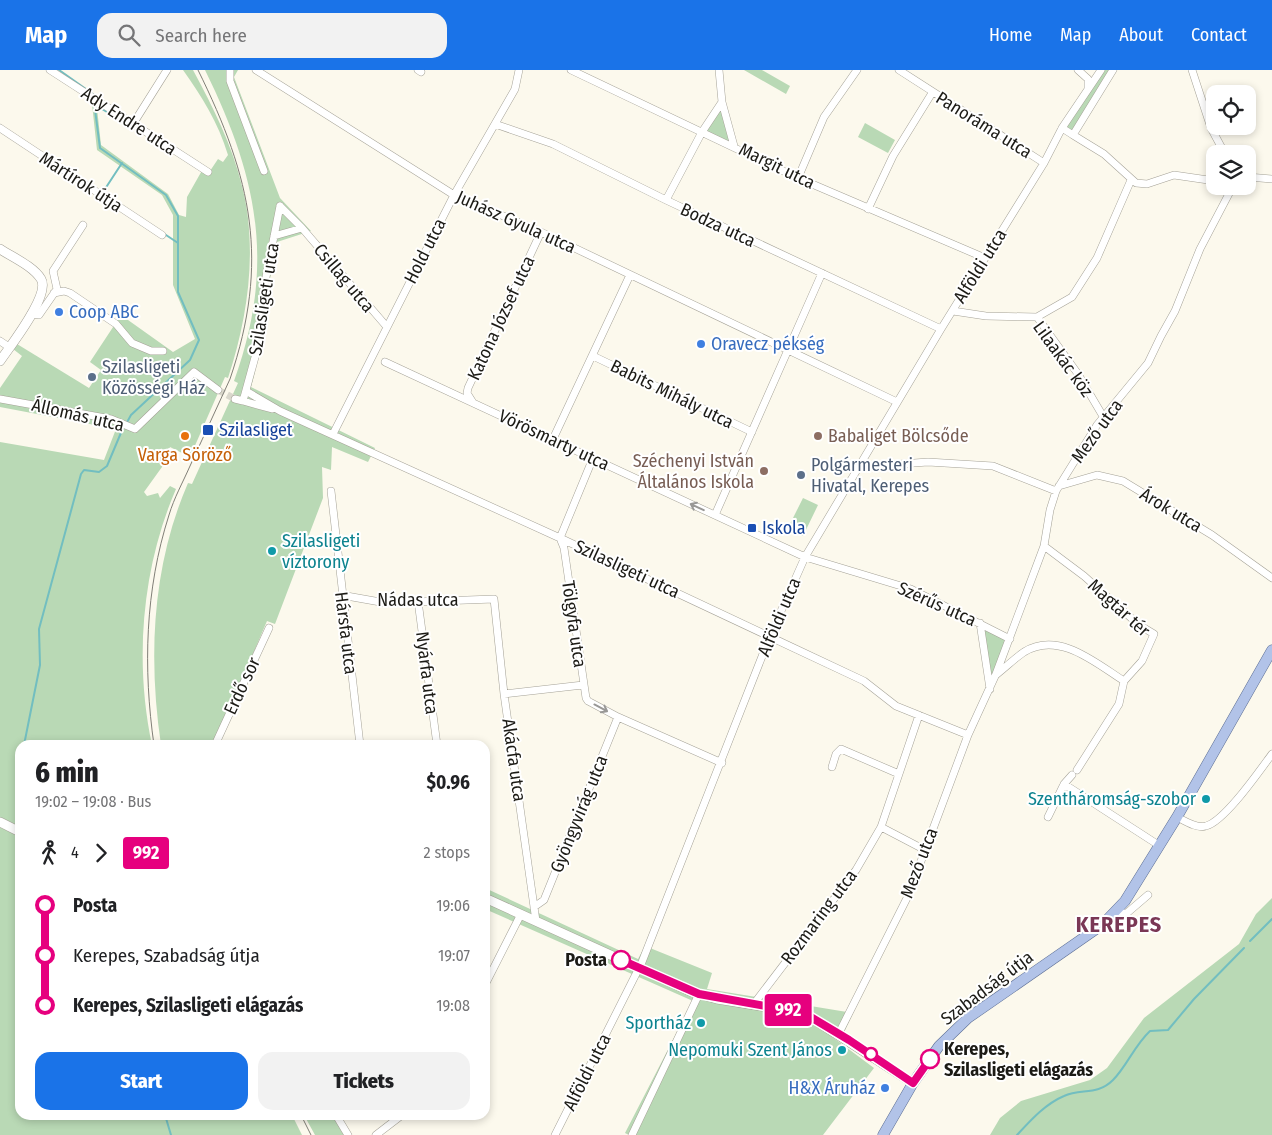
<!DOCTYPE html>
<html lang="en">
<head>
<meta charset="utf-8">
<style>
  :root { --surface:#fff; --page:#f2f2f2; --text:#202124; --muted:#757577; --accent:#1a73e8 }
  body { margin:0; font-family:"Fira Sans Condensed",sans-serif; background:var(--page); color:var(--text); height:100vh; display:flex; flex-direction:column; font-size:19px; white-space:nowrap }
  * { box-sizing:border-box; margin:0 }
  p { font-size:16px; color:var(--muted) }
  .icon { flex:none; width:28px; height:28px; fill:none; stroke:currentColor; stroke-width:2; stroke-linecap:round; stroke-linejoin:round }
  .map { position:relative; flex:1; overflow:hidden }
  .panel { position:absolute; left:15px; top:670px; width:475px; height:380px; display:flex; flex-direction:column; background:var(--surface); border-radius:15px; box-shadow:0 2px 8px #0003 }
  .panel>* { flex:none }
  .badge { padding:0 10px; border-radius:4px; font-size:18px; line-height:32px }
  .buttons { position:absolute; left:1206px; top:15px; display:grid; gap:10px }
  .buttons a { display:grid; place-items:center; width:50px; height:50px; border-radius:10px; background:var(--surface); box-shadow:0 2px 8px #0003; font-size:25px }
  .map>.badge { position:absolute; translate:-50% -50%; box-shadow:0 0 0 2px #fff }
  .legs { display:flex; align-items:center; gap:8px; height:55px; padding:0 20px; font-size:16px }
  .legs p { margin-inline-start:auto }
  .head { display:flex; align-items:center; justify-content:space-between; height:85px; padding:0 20px }
  h1 { font-size:28px; font-weight:800; line-height:38px }
  .cta { display:flex; gap:10px; margin-top:auto; padding:10px 20px }
  .cta a { flex:1; height:58px; border-radius:15px; background:var(--accent); color:#fff; font-size:20px; font-weight:800; line-height:58px; text-align:center }
  .cta a+a { background:var(--page); color:var(--text) }
  ul { padding:0 20px; list-style:none }
  li { display:flex; align-items:center; gap:18px; height:50px; font-size:19px }
  li i { display:grid; place-items:center; width:8px; height:100%; margin:0 6px; background:currentColor }
  li i::after { content:''; width:12px; height:12px; margin:-6px; border:4px solid; border-radius:50%; background:var(--surface) }
  li p { margin-inline-start:auto }
  li:first-child i { background:linear-gradient(#0000 50%,currentColor 0) }
  li:last-child i { background:linear-gradient(currentColor 50%,#0000 0) }
  header { display:flex; align-items:center; gap:30px; box-sizing:border-box; height:70px; padding:0 25px; background:var(--accent); color:#fff }
  header strong { font-size:24px }
  nav { display:flex; gap:28px; margin-inline-start:auto; font-size:18px }
  .search { width:350px; height:45px; background:var(--page); display:flex; align-items:center; gap:12px; box-sizing:border-box; padding:0 18px; border-radius:15px; color:var(--muted); font-size:19px }
  .map>svg:first-child { display:block }
  .green { fill:#b9d9b5 }
  .lines { fill:none; stroke-linecap:round; stroke-linejoin:round }
  .stream { stroke:#72bec0; stroke-width:2 }
  .minor-tunnel { stroke:#dad8cd; stroke-width:7; stroke-dasharray:7 3.5; stroke-linecap:butt }
  .minor-casing { stroke:#a5a297; stroke-width:8 }
  .tertiary-casing { stroke:#a5a297; stroke-width:10 }
  .primary-casing { stroke:#5c6e94; stroke-width:11 }
  .minor { stroke:#fff; stroke-width:7 }
  .tertiary { stroke:#fff; stroke-width:9 }
  .primary { stroke:#b2c3e8; stroke-width:10 }
  .tram { stroke:#817f77; stroke-width:1 }
  .oneway { stroke:#999896 }
  .line-1-casing { stroke:#fff; stroke-width:11 }
  .line-1 { stroke:#e6007e; stroke-width:8 }
  .shop-dot { fill:#3f7fe0; stroke:#fff; stroke-width:2 }
  .service-dot { fill:#5c6f8a; stroke:#fff; stroke-width:2 }
  .transit-dot { fill:#1a4fb4; stroke:#fff; stroke-width:2 }
  .food-dot { fill:#e8710a; stroke:#fff; stroke-width:2 }
  .education-dot { fill:#8d6e63; stroke:#fff; stroke-width:2 }
  .culture-dot { fill:#0f9aa8; stroke:#fff; stroke-width:2 }
  .stop-1-dot { fill:#fff; stroke:#e6007e; stroke-width:2.5 }
  .labels { text-anchor:middle; dominant-baseline:central; stroke-width:4; stroke-linejoin:round; paint-order:stroke }
  .street-label { font-size:18px; fill:#1c1b16; stroke:#fff }
  .shop-label { font-size:18px; fill:#366cbe; stroke:#fff; text-anchor:start }
  .service-label { font-size:18px; fill:#4e5e75; stroke:#fff; text-anchor:start }
  .transit-label { font-size:18px; fill:#164399; stroke:#fff; text-anchor:start }
  .education-label { font-size:18px; fill:#785e54; stroke:#fff; text-anchor:start }
  .food-label { font-size:18px; fill:#c56008; stroke:#fff }
  .culture-label { font-size:18px; fill:#0d838f; stroke:#fff; text-anchor:end }
  .stop-label { font-size:18px; font-weight:bold; fill:#1c1b16; stroke:#fff; text-anchor:end }
  .district-label { font-size:22px; font-weight:bold; letter-spacing:1px; fill:#7a3755; stroke:#fff }
</style>
</head>
<body>
<header>
<strong>Map</strong>
<div class="search"><svg class="icon" aria-label="search" viewBox="0 0 24 24"><circle cx="10" cy="10" r="6"/><path d="M15 15l6 6"/></svg>Search here</div>
<nav><a>Home</a><a>Map</a><a>About</a><a>Contact</a></nav>
</header>
<div class="map">
<svg width="1272" height="1065" viewBox="0 0 1272 1065">
  <rect width="100%" height="100%" fill="#fcf9ed"/>
  <!-- green -->
  <path class="green" d="M183,0H193C213,37 232,75 242,116C258,178 248,248 228,308L225,307L190,387L170,377L162,397L144,422L147,426L158,423L160,428L170,416L176,419C142,497 134,591 152,675H20V1045H292L302,1065H0V372L104,390L116,359L0,337V318L22,286L13,279L17,274L89,318L101,300L90,292L121,245L173,282L195,269L173,215V145L162,125L97,80L92,34L97,38L101,75L168,124L179,145L186,147L187,127L204,97L210,101L218,89L223,92L228,85C218,52 202,27 183,0Z
    M205,0H238L234,7L280,128L311,161L277,172C266,220 264,269 251,317L375,378L368,392L332,377L331,400L322,397L323,428L275,554L267,551L214,675H161C148,587 152,496 188,413L192,414L238,313L234,311C276,195 258,108 205,0Z
    M744,0H762L790,16L786,24Z
    M1101,0H1113L1073,65L1062,58Z
    M722,32L734,76L702,62Z
    M865,53L895,70L888,83L858,67Z
    M803,428L818,435L803,466L788,458Z
    M980,553L1010,569L990,619Z
    M485,818L638,889L645,876L712,903L707,919L853,943L840,971L815,953L804,950L815,954L874,998L823,1065H629L625,1063L693,931L485,839Z
    M1272,828V1065H990L1000,1048L1021,1031L1090,1010L1107,998L1144,948L1239,874L1256,844Z
    M304,1045H334L345,1065H315Z"/>
  <g class="lines">
    <!-- stream -->
    <path class="stream" d="M59,0L93,24
      M94,32L100,78L166,125L178,146V222L199,270L190,290L131,345L126,354
      M95,35L124,52
      M103,122L122,93
      M163,163L178,173
      M24,675L40,595L39,559L81,404L84,400L99,402L107,396L123,358
      M1250,871L1272,849
      M165,1045L171,1065
      M1017,1065C1030,1051 1045,1034 1064,1026C1081,1018 1097,1026 1113,1010C1127,996 1134,976 1150,961L1168,960L1194,929L1244,878"/>
    <!-- minor-tunnel -->
    <path class="minor-tunnel" d="M218,320L235,329"/>
    <!-- minor casing -->
    <g class="minor-casing">
      <path id="minor" d="M50,0L208,102
        M230,0V11L264,101
        M256,0L454,125L541,162L897,332
        M418,0L421,2
        M571,0L798,108L985,188
        M899,0L1044,93
        M1078,0L1088,9V18
        M1192,0L1211,58L1225,84
        M722,32L734,76
        M133,54L167,0
        M495,54L553,74L666,130L941,259
        M0,58L162,165
        M1062,58L1073,65L1113,0
        M1073,65L1104,84L1136,113L1147,114L1174,105L1215,111
        M1248,107L1272,109
        M798,108L824,47L857,0
        M666,130L702,62L722,32L719,0
        M280,136L302,158L387,257
        M868,139L893,86L932,23
        M274,166L302,158
        M54,223L64,221L70,223L116,254L132,273L151,281H163
        M953,241L986,246L1037,247L1078,304L1104,348
        M31,244L39,245L57,219L53,201L83,155
        M1037,247L1072,227L1097,188L1131,110
        M0,271L9,277
        M593,286L752,362
        M385,292L805,487L911,519L1010,569
        M246,321L280,341L560,468L864,611L896,636L968,665
        M0,329L111,349L135,359L194,302L218,320
        M235,329L243,331L257,280L266,207L280,136
        M243,331L272,339
        M472,331L467,323L468,318L541,162
        M333,364L454,125L515,19L519,0
        M553,369L630,205
        M593,388L560,468L564,478L586,628L588,631L618,647L722,693
        M859,397L928,392L993,396L1056,421
        M1059,416L1097,405L1123,411L1212,465L1272,508
        M331,421L360,675
        M715,445L822,203
        M1044,476L1084,506L1139,555L1154,564L1142,591L1124,611L1119,634L1077,700
        M341,525L386,533L494,529L504,624L536,851
        M418,531L437,675
        M980,553L990,619
        M997,604C1006,597 1015,588 1024,582C1059,560 1097,594 1124,611
        M504,624L583,615
        M215,675L269,558
        M832,697L836,684L841,679L899,704
        M1064,714L1160,776
        M1048,747L1064,714L1072,705
        M1177,747C1185,751 1197,759 1206,756C1225,751 1260,700 1272,684
        M881,757L925,780
        M534,837L544,830L618,647
        M1115,843H1127L1148,825
        M485,915L521,844
        M753,935L856,800L881,757L919,645
        M839,963L908,826L968,665L996,604L1044,476L1050,440L1056,421L1097,355L1148,293L1161,266L1175,241L1200,179L1233,116
        M336,1045L348,1065
        M376,1065L402,1045
        M555,1065L642,892L770,566L805,487L941,259L1044,93L1062,58L1101,0
        M632,1065L699,924"/>
    </g>
    <!-- tertiary casing -->
    <g class="tertiary-casing">
      <path id="tertiary" d="M0,179C12,187 33,196 41,209C51,225 10,276 0,291
        M0,752L20,762
        M485,828L692,922L717,929L804,943L913,1013"/>
    </g>
    <!-- primary casing -->
    <g class="primary-casing">
      <path id="primary" d="M883,1065L913,1013L939,976L968,948L1102,855L1125,831L1177,747L1272,580"/>
    </g>
    <!-- minor -->
    <use href="#minor" class="minor"/>
    <!-- tertiary -->
    <use href="#tertiary" class="tertiary"/>
    <!-- primary -->
    <use href="#primary" class="primary"/>
    <!-- tram -->
    <path class="tram" d="M154,675C143,598 145,520 169,445C174,428 183,412 190,396C203,367 217,338 230,309C270,191 252,109 198,0
      M301,1045L311,1065"/>
  </g>
  <!-- one-way arrows -->
  <defs><path id="oneway-shaft" d="M-6 0H5M1.5-3L5.5 0L1.5 3" fill="none" stroke-width="1.6" stroke-linecap="round" stroke-linejoin="round" transform="scale(1.25)"/></defs>
  <g class="oneway">
    <use href="#oneway-shaft" transform="translate(697 437) rotate(-155)"/>
    <use href="#oneway-shaft" transform="translate(601 638) rotate(28)"/>
  </g>
  <g class="lines">
    <!-- line-1 casing -->
    <g class="line-1-casing">
      <path id="line-1" d="M621,890L699,924L804,943L849,970L913,1013L930,989"/>
    </g>
    <!-- line-1 -->
    <use href="#line-1" class="line-1"/>
  </g>
  <!-- markers -->
  <g class="shop-dot">
    <circle cx="59" cy="242" r="5"/>
    <circle cx="701" cy="274" r="5"/>
    <circle cx="885" cy="1018" r="5"/>
  </g>
  <g class="service-dot">
    <circle cx="92" cy="307" r="5"/>
    <circle cx="801" cy="405" r="5"/>
  </g>
  <g class="transit-dot">
    <rect x="202" y="354" width="12" height="12" rx="2.5"/>
    <rect x="747" y="453" width="10" height="10" rx="2.5"/>
  </g>
  <circle class="food-dot" cx="185" cy="366" r="5"/>
  <g class="education-dot">
    <circle cx="818" cy="366" r="5"/>
    <circle cx="764" cy="401" r="5"/>
  </g>
  <g class="culture-dot">
    <circle cx="272" cy="481" r="5"/>
    <circle cx="1206" cy="729" r="5"/>
    <circle cx="701" cy="953" r="5"/>
    <circle cx="842" cy="980" r="5"/>
  </g>
  <g class="stop-1-dot">
    <circle cx="621" cy="890" r="9"/>
    <circle cx="871" cy="984" r="6"/>
    <circle cx="930" cy="989" r="9"/>
  </g>
  <g class="labels">
    <!-- street labels -->
    <g class="street-label">
      <text transform="translate(129 51) rotate(33)">Ady Endre utca</text>
      <text transform="translate(984 55) rotate(32)">Panoráma utca</text>
      <text transform="translate(777 96) rotate(26)">Margit utca</text>
      <text transform="translate(81 112) rotate(33)">Mártírok útja</text>
      <text transform="translate(516 152) rotate(24)">Juhász Gyula utca</text>
      <text transform="translate(718 155) rotate(25)">Bodza utca</text>
      <text transform="translate(425 181) rotate(-63)">Hold utca</text>
      <text transform="translate(980 196) rotate(-58)">Alföldi utca</text>
      <text transform="translate(344 208) rotate(50)">Csillag utca</text>
      <text transform="translate(264 229) rotate(-81)">Szilasligeti utca</text>
      <text transform="translate(501 248) rotate(-65)">Katona József utca</text>
      <text transform="translate(1063 289) rotate(54)">Lilaakác köz</text>
      <text transform="translate(672 324) rotate(26)">Babits Mihály utca</text>
      <text transform="translate(78 345) rotate(13)">Állomás utca</text>
      <text transform="translate(1097 361) rotate(-54)">Mező utca</text>
      <text transform="translate(554 370) rotate(25)">Vörösmarty utca</text>
      <text transform="translate(1171 440) rotate(31)">Árok utca</text>
      <text transform="translate(627 499) rotate(25)">Szilasligeti utca</text>
      <text x="418" y="530">Nádas utca</text>
      <text transform="translate(937 534) rotate(24)">Szérűs utca</text>
      <text transform="translate(1119 538) rotate(42)">Magtár tér</text>
      <text transform="translate(779 547) rotate(-67)">Alföldi utca</text>
      <text transform="translate(574 554) rotate(82)">Tölgyfa utca</text>
      <text transform="translate(346 563) rotate(83)">Hársfa utca</text>
      <text transform="translate(427 603) rotate(83)">Nyárfa utca</text>
      <text transform="translate(242 616) rotate(-65)">Erdő sor</text>
      <text transform="translate(514 690) rotate(82)">Akácfa utca</text>
      <text transform="translate(579 744) rotate(-68)">Gyöngyvirág utca</text>
      <text transform="translate(919 793) rotate(-69)">Mező utca</text>
      <text transform="translate(819 847) rotate(-53)">Rozmaring utca</text>
      <text transform="translate(987 918) rotate(-37)">Szabadság útja</text>
      <text transform="translate(587 1002) rotate(-63)">Alföldi utca</text>
    </g>
    <!-- shop labels -->
    <g class="shop-label">
      <text x="69" y="242">Coop ABC</text>
      <text x="711" y="274">Oravecz pékség</text>
      <text x="875" y="1018" text-anchor="end">H&amp;X Áruház</text>
    </g>
    <!-- service labels -->
    <g class="service-label">
      <text x="102" y="297">Szilasligeti<tspan x="102" dy="21">Közösségi Ház</tspan></text>
      <text x="811" y="395">Polgármesteri<tspan x="811" dy="21">Hivatal, Kerepes</tspan></text>
    </g>
    <!-- transit labels -->
    <g class="transit-label">
      <text x="219" y="360">Szilasliget</text>
      <text x="762" y="458">Iskola</text>
    </g>
    <!-- education labels -->
    <g class="education-label">
      <text x="828" y="366">Babaliget Bölcsőde</text>
      <text x="754" y="391" text-anchor="end">Széchenyi István<tspan x="754" dy="21">Általános Iskola</tspan></text>
    </g>
    <!-- food labels -->
    <g class="food-label">
      <text x="185" y="385">Varga Söröző</text>
    </g>
    <!-- culture labels -->
    <g class="culture-label">
      <text x="282" y="471" text-anchor="start">Szilasligeti<tspan x="282" dy="21">víztorony</tspan></text>
      <text x="1196" y="729">Szentháromság-szobor</text>
      <text x="691" y="953">Sportház</text>
      <text x="832" y="980">Nepomuki Szent János</text>
    </g>
    <!-- stop labels -->
    <g class="stop-label">
      <text x="607" y="890">Posta</text>
      <text x="944" y="979" text-anchor="start">Kerepes,<tspan x="944" dy="21">Szilasligeti elágazás</tspan></text>
    </g>
    <!-- district labels -->
    <g class="district-label">
      <text x="1119" y="854">KEREPES</text>
    </g>
  </g>
</svg>
<div class="buttons">
<a><svg class="icon" aria-label="locate" viewBox="0 0 24 24"><circle cx="12" cy="12" r="6"/><path d="M12 2v4M12 18v4M2 12h4M18 12h4"/></svg></a>
<a><svg class="icon" aria-label="layers" viewBox="0 0 24 24"><path d="M12 4l9 5-9 5-9-5zM3 14l9 5 9-5"/></svg></a>
</div>
<b class="badge" style="left:788px;top:940px;background:#e6007e;color:#fff">992</b>
<section class="panel">
<div class="head"><div><h1>6 min</h1><p>19:02 – 19:08 · Bus</p></div><b>$0.96</b></div>
<div class="legs"><svg class="icon" aria-label="walk" viewBox="0 0 24 24"><circle cx="13" cy="4" r="2"/><path d="M13 8l-2 6 4 7M11 14l-3 7M7 12l3-4h3l4 4"/></svg>4<svg class="icon" aria-label="forward" viewBox="0 0 24 24"><path d="M9 5l7 7-7 7"/></svg><b class="badge" style="background:#e6007e;color:#fff">992</b><p>2 stops</p></div>
<ul>
<li><i style="color:#e6007e"></i><b>Posta</b><p>19:06</p></li>
<li><i style="color:#e6007e"></i><span>Kerepes, Szabadság útja</span><p>19:07</p></li>
<li><i style="color:#e6007e"></i><b>Kerepes, Szilasligeti elágazás</b><p>19:08</p></li>
</ul>
<div class="cta"><a>Start</a><a>Tickets</a></div>
</section>
</div>
</body>
</html>
